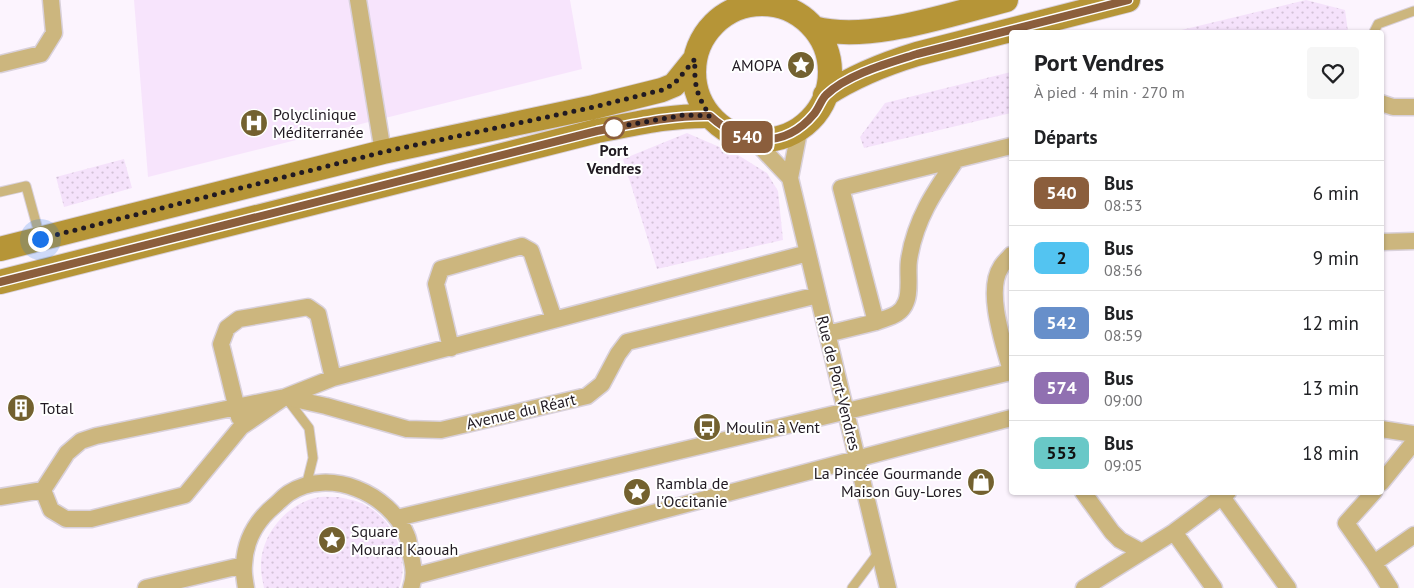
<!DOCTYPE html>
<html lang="fr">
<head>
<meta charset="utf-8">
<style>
  :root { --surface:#fff; --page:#f6f6f6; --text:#202124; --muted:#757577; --line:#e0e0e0 }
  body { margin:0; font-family:"PT Sans",sans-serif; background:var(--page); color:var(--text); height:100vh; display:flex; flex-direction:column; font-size:19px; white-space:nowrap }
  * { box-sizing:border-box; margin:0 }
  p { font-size:16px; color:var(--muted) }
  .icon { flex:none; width:28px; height:28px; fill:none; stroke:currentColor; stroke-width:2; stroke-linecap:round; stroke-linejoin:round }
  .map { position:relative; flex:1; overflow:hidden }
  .details { position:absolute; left:1009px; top:30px; width:375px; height:465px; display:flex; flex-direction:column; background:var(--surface); border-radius:5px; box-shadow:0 1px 4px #0004 }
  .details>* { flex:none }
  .badge { padding:0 10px; border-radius:8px; font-size:18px; line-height:32px }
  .you { position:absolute; width:25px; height:25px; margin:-12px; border:4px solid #fff; border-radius:50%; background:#1a73e8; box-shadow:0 0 0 8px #1a73e833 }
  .map>.badge { position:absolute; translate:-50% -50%; box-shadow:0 0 0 2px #fff }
  h2 { padding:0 25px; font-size:19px; line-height:45px }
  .round { display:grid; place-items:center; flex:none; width:52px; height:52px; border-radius:5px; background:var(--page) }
  .summary { display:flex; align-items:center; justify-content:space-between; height:85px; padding:0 25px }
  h1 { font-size:24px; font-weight:700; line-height:38px }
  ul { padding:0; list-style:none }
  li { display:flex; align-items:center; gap:15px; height:65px; padding:0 25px; border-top:1px solid var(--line) }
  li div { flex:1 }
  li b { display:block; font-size:19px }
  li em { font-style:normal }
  li .badge { min-width:55px; font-weight:700; text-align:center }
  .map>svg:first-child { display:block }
  .built { fill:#f7e4fc }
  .green { fill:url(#green-dots) }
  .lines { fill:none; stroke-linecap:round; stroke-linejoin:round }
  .lane-casing { stroke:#d9d1db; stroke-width:11 }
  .street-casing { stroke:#d9d1db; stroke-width:19 }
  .secondary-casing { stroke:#d9d1db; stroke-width:26 }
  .lane { stroke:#ccb67e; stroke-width:9 }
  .street { stroke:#ccb67e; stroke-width:16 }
  .secondary { stroke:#b69537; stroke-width:24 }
  .line-casing { stroke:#fff; stroke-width:11 }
  .line { stroke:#8b5e3c; stroke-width:8 }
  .walk { stroke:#211a22; stroke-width:5; stroke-dasharray:0 9 }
  .stop-dot { fill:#fff; stroke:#8b5e3c; stroke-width:2.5 }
  .labels { text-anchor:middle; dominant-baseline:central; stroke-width:4; stroke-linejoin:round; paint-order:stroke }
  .poi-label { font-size:16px; fill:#211a22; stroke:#fff; text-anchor:start }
  .stop-label { font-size:16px; font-weight:bold; fill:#211a22; stroke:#fff }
  .street-label { font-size:16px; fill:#211a22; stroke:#fff }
</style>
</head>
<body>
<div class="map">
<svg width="1414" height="588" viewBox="0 0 1414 588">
  <defs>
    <pattern id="green-dots" width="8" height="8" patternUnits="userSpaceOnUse" patternTransform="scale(1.25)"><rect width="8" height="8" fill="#f5e2fb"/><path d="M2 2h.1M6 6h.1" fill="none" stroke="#d2c1d7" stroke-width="1.8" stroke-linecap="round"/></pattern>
  </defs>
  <rect width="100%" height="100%" fill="#fcf4fe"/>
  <!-- built -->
  <path class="built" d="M134,0H570L582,69L148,177Z"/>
  <!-- green -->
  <path class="green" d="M1306,0L1345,10L1348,32H1173Z
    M1011,72V113L864,148L860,137L885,103Z
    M687,133L738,155L767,173L778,191L783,240L657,269L623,159Z
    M124,159L132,188L64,207L56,177Z
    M339,497C346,499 355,500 361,503C392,516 411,556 399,588H264C263,582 261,575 261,568C260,537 284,506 315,498C322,496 331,497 339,497Z"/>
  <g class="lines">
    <!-- lane casing -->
    <g class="lane-casing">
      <path id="lane" d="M1374,32L1378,24L1414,11
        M0,192L26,186L40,237
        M287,399L309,428L313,458L306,486
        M852,588L879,552"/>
    </g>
    <!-- street casing -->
    <g class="street-casing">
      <path id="street" d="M358,0L383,152
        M785,0V8
        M748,5L749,0
        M0,64L41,54L54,33L51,0
        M1381,103L1393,107H1414
        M800,127L790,178L888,588
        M753,139L790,178
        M1381,242L1414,241
        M1011,255C1008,259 1003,263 1001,267C985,291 1004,345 1011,371
        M876,322C888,317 901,316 906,302C911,291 907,272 909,260C915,220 934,192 956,160
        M827,334L876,322L841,188L1011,146
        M451,348L436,284L441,269L522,246L531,251L554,319
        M239,417L221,344L227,328L239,319L308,307L318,314L333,378
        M1381,429L1414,434
        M1381,483L1414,442
        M43,490L67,453L81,441L96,436L285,397L333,378L808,253
        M1083,492L1112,532L1120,540L1142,552
        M0,497L43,490L51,510L66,519H91L185,495L241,427L285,397L326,406L407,429L441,430L587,396L602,384L618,354L627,342L818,295
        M1222,497L1288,588
        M397,518L1011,372
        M1174,532L1214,588
        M1374,563L1346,523L1374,492
        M415,576L1011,418
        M146,588L244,565
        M246,588C245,581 243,573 244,565C245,541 256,521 274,506C279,502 283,497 289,493C329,467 390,493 407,536C409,540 409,546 410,551C413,566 416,573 411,588
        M1084,588L1174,532L1228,492
        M1390,588L1374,563L1414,535"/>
    </g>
    <!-- secondary casing -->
    <g class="secondary-casing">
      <path id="secondary" d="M694 72a68 68 0 1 1 136 0a68 68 0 1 1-136 0Z
        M814,28C869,43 950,14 1006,0
        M825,95C854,76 884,64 917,54L1128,0
        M0,249L383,152L594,107L662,90L674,85L695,59
        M0,282L597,131C635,124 671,115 710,116"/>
    </g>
    <!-- lane -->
    <use href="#lane" class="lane"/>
    <!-- street -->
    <use href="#street" class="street"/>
    <!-- secondary -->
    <use href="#secondary" class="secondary"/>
  </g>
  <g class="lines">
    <!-- line casing -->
    <g class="line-casing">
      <path id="line" d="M0,282L597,131C635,124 671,115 710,116C742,145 784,150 814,114C819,108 821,100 826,95C848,74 889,63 917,54L1128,0"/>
    </g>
    <!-- line -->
    <use href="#line" class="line"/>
    <!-- walk -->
    <path class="walk" d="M40,239L383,152L594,107L662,90L674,84L695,59C694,85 696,94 710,116L684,115L611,128H614"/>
  </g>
  <!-- icons -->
  <defs>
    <g id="sight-disc" transform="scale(1.4375)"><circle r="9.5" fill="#73612f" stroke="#fff"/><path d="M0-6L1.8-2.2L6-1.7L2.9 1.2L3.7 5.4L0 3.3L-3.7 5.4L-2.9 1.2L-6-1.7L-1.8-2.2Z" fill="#fff"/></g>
    <g id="hospital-disc" transform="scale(1.4375)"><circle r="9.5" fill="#73612f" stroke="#fff"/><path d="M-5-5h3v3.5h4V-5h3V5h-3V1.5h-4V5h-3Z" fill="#fff"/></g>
    <g id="building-disc" transform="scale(1.4375)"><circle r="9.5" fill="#73612f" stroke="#fff"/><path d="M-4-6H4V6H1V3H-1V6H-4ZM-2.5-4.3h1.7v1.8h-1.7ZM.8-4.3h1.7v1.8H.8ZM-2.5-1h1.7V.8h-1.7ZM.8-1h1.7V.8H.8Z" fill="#fff"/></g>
    <g id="bus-disc" transform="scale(1.4375)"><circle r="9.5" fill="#73612f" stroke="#fff"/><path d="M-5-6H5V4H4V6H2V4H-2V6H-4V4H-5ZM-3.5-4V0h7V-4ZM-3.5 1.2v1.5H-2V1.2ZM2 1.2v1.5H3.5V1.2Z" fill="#fff"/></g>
    <g id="shop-disc" transform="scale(1.4375)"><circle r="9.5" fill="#73612f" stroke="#fff"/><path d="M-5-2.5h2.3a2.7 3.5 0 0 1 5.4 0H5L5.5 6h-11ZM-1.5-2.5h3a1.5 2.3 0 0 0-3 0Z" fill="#fff"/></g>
  </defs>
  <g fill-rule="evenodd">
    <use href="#sight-disc" x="801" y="65"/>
    <use href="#hospital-disc" x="254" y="123"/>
    <use href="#building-disc" x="21" y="408"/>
    <use href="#bus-disc" x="707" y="427"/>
    <use href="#shop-disc" x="981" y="482"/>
    <use href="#sight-disc" x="637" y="492"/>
    <use href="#sight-disc" x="332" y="540"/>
  </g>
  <!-- markers -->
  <circle class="stop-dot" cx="614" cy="128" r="10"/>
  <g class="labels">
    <!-- poi labels -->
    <g class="poi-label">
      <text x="782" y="65" text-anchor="end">AMOPA</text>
      <text x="273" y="114">Polyclinique<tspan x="273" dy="18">Méditerranée</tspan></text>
      <text x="40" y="408">Total</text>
      <text x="726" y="427">Moulin à Vent</text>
      <text x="962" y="473" text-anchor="end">La Pincée Gourmande<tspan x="962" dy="18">Maison Guy-Lores</tspan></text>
      <text x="656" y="483">Rambla de<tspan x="656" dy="18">l'Occitanie</tspan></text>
      <text x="351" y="531">Square<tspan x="351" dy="18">Mourad Kaouah</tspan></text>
    </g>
    <!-- stop labels -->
    <g class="stop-label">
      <text x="614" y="150">Port<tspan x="614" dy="18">Vendres</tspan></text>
    </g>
    <!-- street labels -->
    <g class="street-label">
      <text transform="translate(839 383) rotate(76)">Rue de Port-Vendres</text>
      <text transform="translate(521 411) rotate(-13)">Avenue du Réart</text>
    </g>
  </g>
</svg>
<div class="you" style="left:40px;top:239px"></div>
<b class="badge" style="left:747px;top:137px;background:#8b5e3c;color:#fff">540</b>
<section class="details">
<div class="summary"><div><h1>Port Vendres</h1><p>À pied · 4 min · 270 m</p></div><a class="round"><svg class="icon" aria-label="heart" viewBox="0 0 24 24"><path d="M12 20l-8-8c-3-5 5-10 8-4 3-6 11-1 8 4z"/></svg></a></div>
<h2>Départs</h2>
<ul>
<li><span class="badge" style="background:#8b5e3c;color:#fff">540</span><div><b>Bus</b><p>08:53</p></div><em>6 min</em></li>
<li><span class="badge" style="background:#53c4f1;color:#111">2</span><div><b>Bus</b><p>08:56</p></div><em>9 min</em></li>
<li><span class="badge" style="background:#678fca;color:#fff">542</span><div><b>Bus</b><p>08:59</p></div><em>12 min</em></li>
<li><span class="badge" style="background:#9070b1;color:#fff">574</span><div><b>Bus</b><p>09:00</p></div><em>13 min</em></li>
<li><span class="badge" style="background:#69c8c7;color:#111">553</span><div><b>Bus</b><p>09:05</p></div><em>18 min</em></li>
</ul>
</section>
</div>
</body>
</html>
